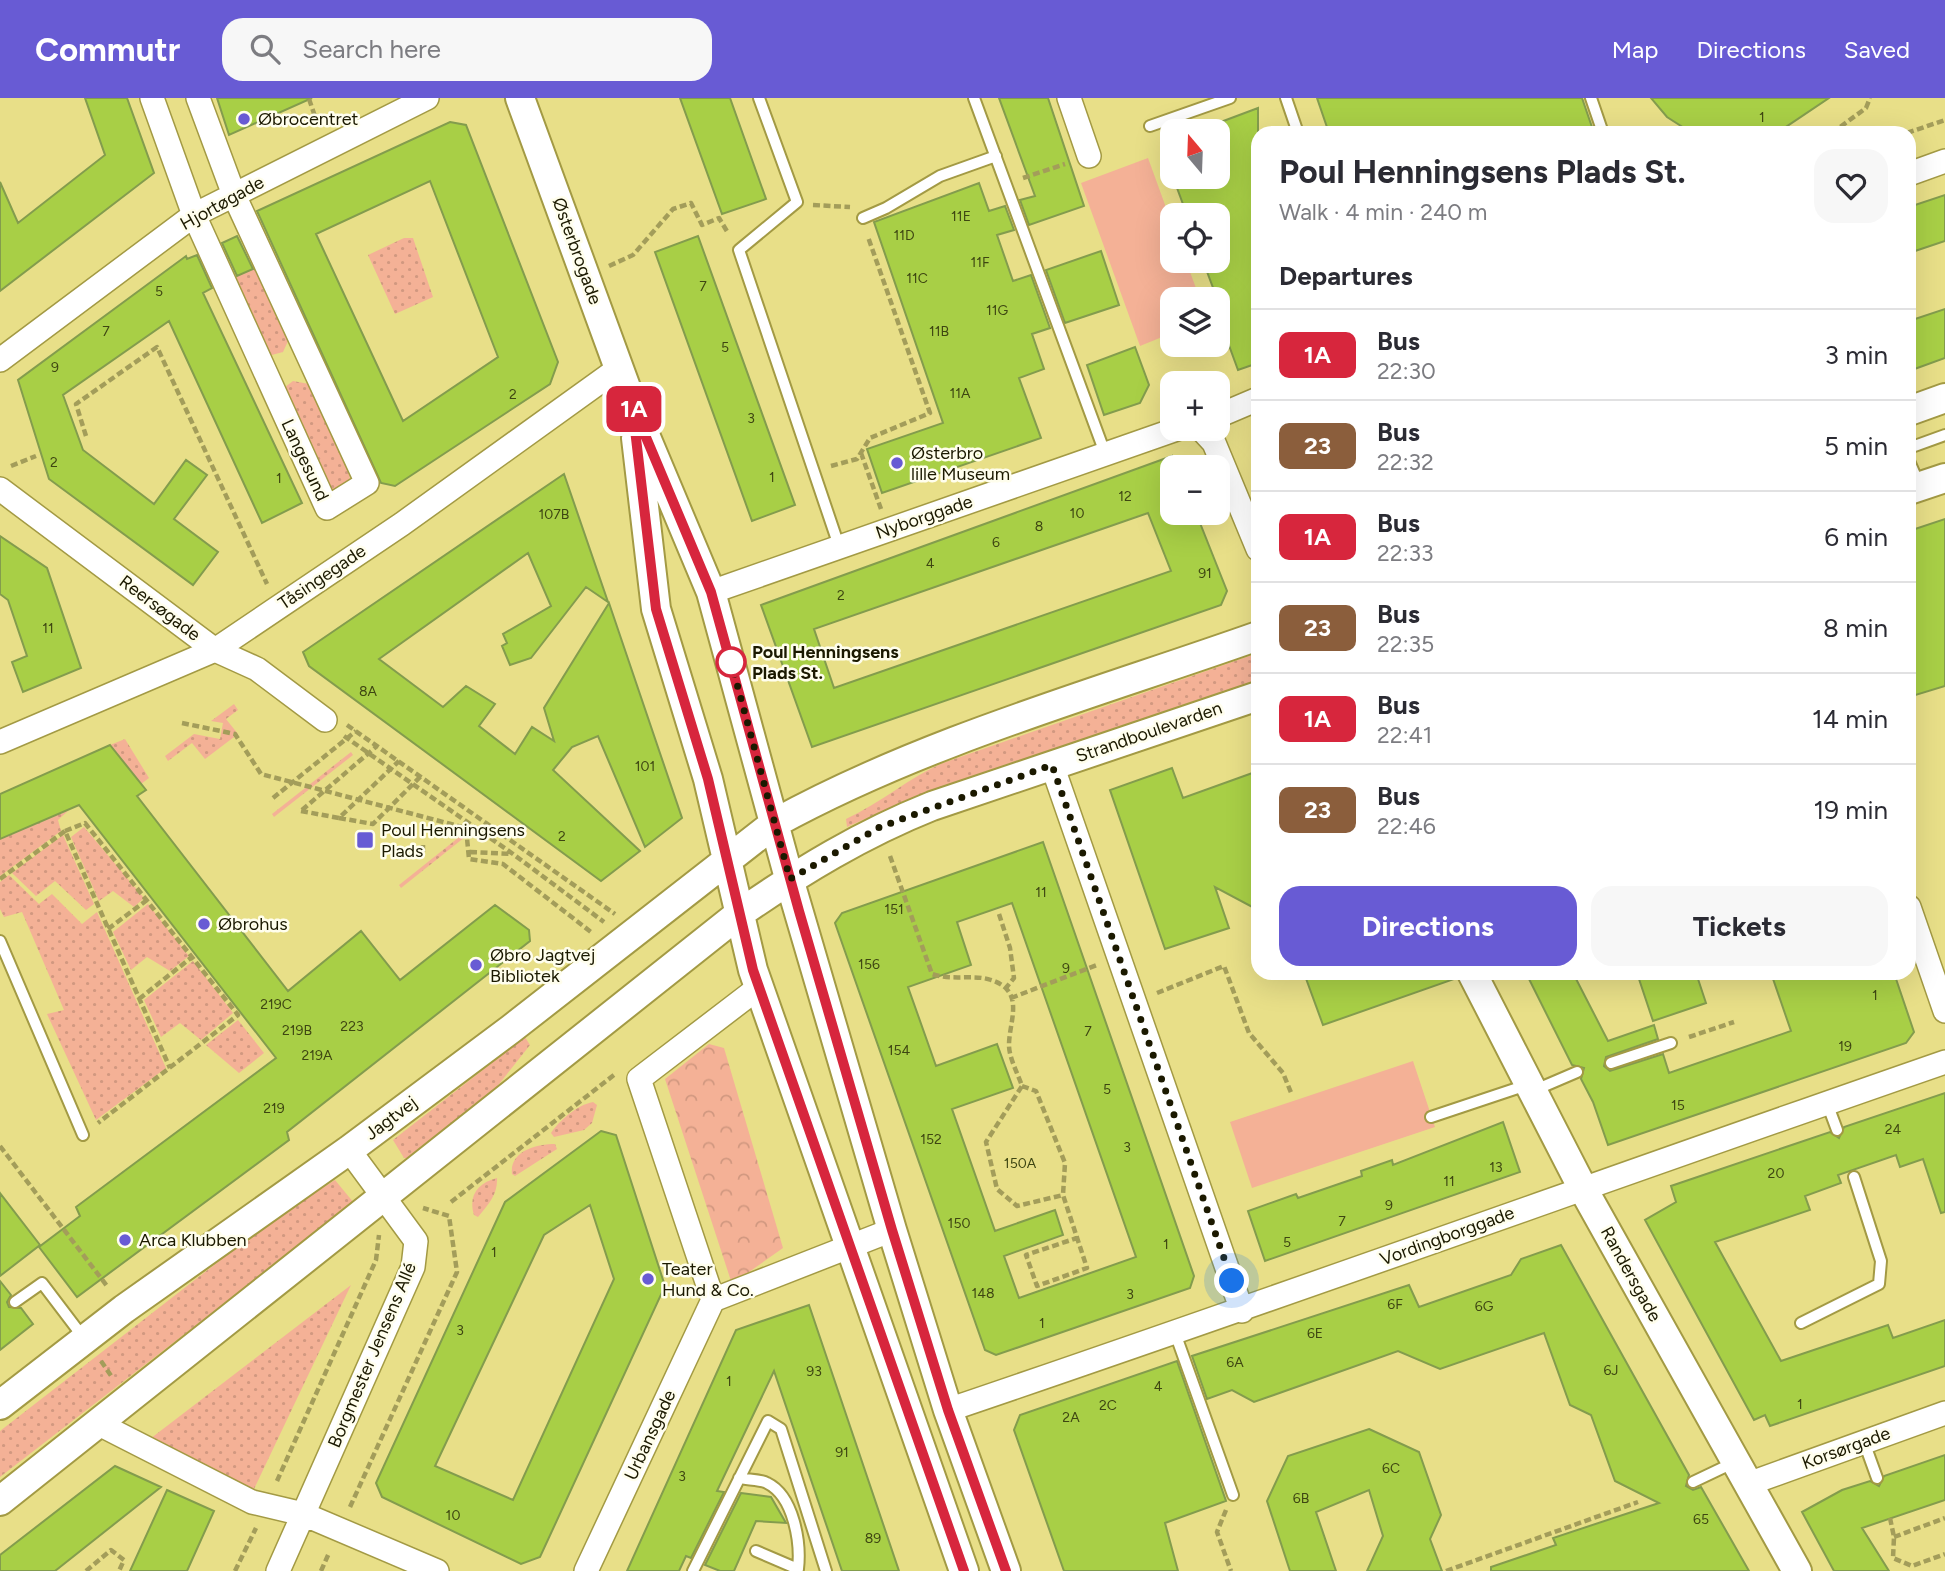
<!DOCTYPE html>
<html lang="en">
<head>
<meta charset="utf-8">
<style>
  :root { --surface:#fff; --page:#f7f7f7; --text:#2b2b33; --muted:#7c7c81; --line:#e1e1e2; --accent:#685bd4 }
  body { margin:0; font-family:Figtree,sans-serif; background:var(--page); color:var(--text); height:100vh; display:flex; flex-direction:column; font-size:26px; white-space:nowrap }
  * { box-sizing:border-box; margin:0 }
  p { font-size:23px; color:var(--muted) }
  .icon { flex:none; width:38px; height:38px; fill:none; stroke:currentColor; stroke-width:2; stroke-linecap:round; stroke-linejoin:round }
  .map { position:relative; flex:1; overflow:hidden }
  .details { position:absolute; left:1251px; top:28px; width:665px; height:854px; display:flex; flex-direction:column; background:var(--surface); border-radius:21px; box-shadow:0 7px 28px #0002 }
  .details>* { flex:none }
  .badge { padding:0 14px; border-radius:10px; font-size:24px; line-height:46px }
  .needle { width:46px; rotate:341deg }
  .fabs { position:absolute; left:1160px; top:21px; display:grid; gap:14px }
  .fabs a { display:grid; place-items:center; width:70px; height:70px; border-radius:14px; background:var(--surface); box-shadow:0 7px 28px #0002; font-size:35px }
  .you { position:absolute; width:35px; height:35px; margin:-18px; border:5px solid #fff; border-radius:50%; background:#1a73e8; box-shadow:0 0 0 10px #1a73e833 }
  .map>.badge { position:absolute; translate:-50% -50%; box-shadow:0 0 0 4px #fff }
  h2 { padding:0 28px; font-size:26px; line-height:63px }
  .round { display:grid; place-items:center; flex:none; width:74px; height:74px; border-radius:21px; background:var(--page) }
  .overview { display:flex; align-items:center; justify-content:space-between; height:119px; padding:0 28px }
  h1 { font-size:33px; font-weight:700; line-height:52px }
  .cta { display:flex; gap:14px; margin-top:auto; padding:14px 28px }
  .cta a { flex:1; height:80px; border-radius:21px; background:var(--accent); color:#fff; font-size:28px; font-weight:700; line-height:80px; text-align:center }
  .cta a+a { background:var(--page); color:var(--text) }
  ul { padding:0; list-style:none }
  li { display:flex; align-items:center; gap:21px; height:91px; padding:0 28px; border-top:2px solid var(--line) }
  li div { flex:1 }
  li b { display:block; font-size:26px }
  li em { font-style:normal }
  li .badge { min-width:77px; font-weight:700; text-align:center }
  header { display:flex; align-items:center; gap:42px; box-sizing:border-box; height:98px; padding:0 35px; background:var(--accent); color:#fff }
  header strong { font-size:33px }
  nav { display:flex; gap:38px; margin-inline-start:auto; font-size:24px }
  .search { width:490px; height:63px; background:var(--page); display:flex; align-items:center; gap:18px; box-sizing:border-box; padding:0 24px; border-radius:21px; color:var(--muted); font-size:26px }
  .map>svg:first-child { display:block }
  .grass { fill:url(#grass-dots) }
  .park { fill:url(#park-crowns) }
  .pitch { fill:#f4b196 }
  .building { fill:#a8cf46; stroke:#839c4d; stroke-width:2; fill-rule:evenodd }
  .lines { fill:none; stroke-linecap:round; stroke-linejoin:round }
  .service-casing { stroke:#a39a44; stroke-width:14 }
  .minor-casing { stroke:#a39a44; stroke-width:26 }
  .tertiary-casing { stroke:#a39a44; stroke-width:32 }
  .path { stroke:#a39d5a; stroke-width:4.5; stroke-dasharray:7 3.5; stroke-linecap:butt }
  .service { stroke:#fff; stroke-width:10 }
  .minor { stroke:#fff; stroke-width:23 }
  .tertiary { stroke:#fff; stroke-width:28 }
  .line-casing { stroke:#fff; stroke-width:16 }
  .line { stroke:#d7263d; stroke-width:10 }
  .walk { stroke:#1b1900; stroke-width:7; stroke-dasharray:0 12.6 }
  .poi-dot { fill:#685bd4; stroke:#fffeed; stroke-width:2.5 }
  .stop-dot { fill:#fff; stroke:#d7263d; stroke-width:3.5 }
  .labels { text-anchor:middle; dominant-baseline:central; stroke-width:5; stroke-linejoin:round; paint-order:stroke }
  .number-label { font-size:14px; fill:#3e4612 }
  .poi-label { font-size:18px; fill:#1b1900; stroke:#fffeed; text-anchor:start }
  .street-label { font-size:18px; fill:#1b1900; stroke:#fffeed }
  .stop-label { font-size:18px; font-weight:bold; fill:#1b1900; stroke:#fffeed; text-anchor:start }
</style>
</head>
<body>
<header>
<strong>Commutr</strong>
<div class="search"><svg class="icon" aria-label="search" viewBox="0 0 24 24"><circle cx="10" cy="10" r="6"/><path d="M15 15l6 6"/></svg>Search here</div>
<nav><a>Map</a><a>Directions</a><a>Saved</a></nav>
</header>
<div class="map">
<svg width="1945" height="1473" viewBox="0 0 1945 1473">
  <defs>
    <pattern id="grass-dots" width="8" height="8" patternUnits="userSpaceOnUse" patternTransform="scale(1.75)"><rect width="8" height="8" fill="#f4b196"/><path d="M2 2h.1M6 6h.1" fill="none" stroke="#d19880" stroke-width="1.8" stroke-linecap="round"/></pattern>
    <pattern id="park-crowns" width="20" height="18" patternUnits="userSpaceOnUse" patternTransform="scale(1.75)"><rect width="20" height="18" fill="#f4b196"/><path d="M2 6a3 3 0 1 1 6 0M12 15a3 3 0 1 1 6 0" fill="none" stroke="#d19880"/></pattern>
  </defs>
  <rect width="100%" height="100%" fill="#e8df88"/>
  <!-- grass -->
  <path class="grass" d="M404,140H413L433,199L395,216L368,157Z
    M256,169L289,241L283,254L268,258L232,180Z
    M293,283L309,286L349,374L350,382L337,393H331L283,296L285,289Z
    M1258,555V585L1212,597L921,696L847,729L846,721C881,705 908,680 943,665Z
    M234,606L238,612L226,621L238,636L205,661L192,645L168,663L165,658L194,636L220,641L223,625L211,623Z
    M125,641L149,680L141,686L110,647Z
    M351,654L353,657L274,719L272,716Z
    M69,712L58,722L61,733L0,778V741Z
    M84,729L144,800L134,809L113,793L99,803L71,739Z
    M468,732L470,735L401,790L399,787Z
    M63,737L94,806L86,812L55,783L36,798L12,775Z
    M9,777L39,806L52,796L82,826L97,814L166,970L96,1022L47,916L64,912L22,814L4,819L0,811V784Z
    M148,806L189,858L170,873L147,859L131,872L113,834Z
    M193,863L233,915L201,942L180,925L161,939L144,902Z
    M238,922L264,955L239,975L206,947Z
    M525,939L530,947L496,990L409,1060H404L393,1042Z
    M593,1004L597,1007L592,1025L584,1032L554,1039L551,1035C560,1022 577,1007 593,1004Z
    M555,1046L557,1051L515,1078L512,1076C509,1053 537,1046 555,1046Z
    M497,1080C498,1096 488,1107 478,1119L474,1117C468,1097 478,1085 497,1080Z
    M335,1082L354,1105L0,1379V1333L276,1119Z
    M351,1187L253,1393L146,1344Z"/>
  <!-- park -->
  <path class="park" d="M709,946L724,950L783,1150L732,1186L665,981Z"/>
  <!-- pitch -->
  <path class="pitch" d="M1148,60L1172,126V163H1186L1200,201H1172V235L1140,248L1081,85Z
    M1413,963L1435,1029L1252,1090L1230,1024Z"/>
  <!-- building -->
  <path class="building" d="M85,0H127L154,75L0,193V84L18,125L105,57Z
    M217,0H312L229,37Z
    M680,0H730L766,101L722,116Z
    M999,0H1048L1084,108L1029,127L1020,102L1035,98Z
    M1317,0H1582L1594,35H1329Z
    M1651,0H1829L1777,35H1692L1667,19Z
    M1258,10V265L1238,272L1219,220L1224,219L1203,163H1218V117H1187L1173,79H1218V25Z
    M450,24L466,27L558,264L550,286L395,388L381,385L257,113ZM430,83L498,259L403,323L316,136Z
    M979,85L989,113L1005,108L1014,132L997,137L1013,183L1031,177L1050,230L1032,236L1044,271L1019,280L1041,340L882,395L867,351L943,325L874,124Z
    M1945,97V143L1909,155V109Z
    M237,138L253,171L237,178L222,145Z
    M698,138L795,407L752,423L655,154Z
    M1101,153L1119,207L1065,225L1046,172Z
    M197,157L212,190L203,195L302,405L262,425L169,223L63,297L83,352L154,406L186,362L207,377L174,421L218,454L193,487L49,381L18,282L186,158L187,161Z
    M1945,211V260L1909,273V223Z
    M1135,249L1149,287L1140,305L1104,317L1087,267Z
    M1172,358V415H1196L1227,493L1221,507L812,649L761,507ZM1148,415L1171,473L834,590L814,531Z
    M564,376L608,504L586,489L531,560L510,567L502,548L507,545L503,536L551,508L528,455L379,561L443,609L466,588L495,606L479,628L515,656L532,629L554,643L544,610L609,505L682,720L645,749L598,638L572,649L553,672L640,753L601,783L309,568L303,554Z
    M1945,421V588L1909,599V433Z
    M0,438L47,470L81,570L23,594L12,564L27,558L8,502L0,496Z
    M110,647L146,692L137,698L288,893L361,833L400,882L495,807L529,832L530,843L287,1034L289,1042L77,1199L39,1149L80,1118L76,1109L276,960L79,707L0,741V696Z
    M1172,670L1183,700L1258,673V812L1215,789L1229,830L1165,851L1110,692Z
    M1043,744L1194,1178L1190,1190L996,1257L985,1252L835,825L842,815ZM1012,805L1136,1159L1019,1200L1004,1158L1063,1137L1055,1112L995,1133L952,1011L1013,990L997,946L936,968L908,889L971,867L957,824Z
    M1304,875H1455L1457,880L1323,927Z
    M1526,875H1573L1608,943L1654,927L1658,941L1606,959L1604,968L1610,973L1663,956L1669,975L1791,933L1771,875H1894L1914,934L1906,945L1608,1047L1593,1004L1581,981L1584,970L1572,967Z
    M1637,875H1696L1706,905L1653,923Z
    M1945,995V1114L1941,1115L1923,1061L1900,1069L1896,1057L1838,1077L1841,1085L1805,1098L1810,1112L1715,1144L1781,1263L1888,1227L1893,1240L1945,1222V1268L1770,1328L1765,1317L1754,1322L1645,1122L1676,1104L1671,1088L1830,1034L1839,1040L1844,1029Z
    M1503,1024L1520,1074L1265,1163L1248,1113L1296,1096L1298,1100L1362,1078L1361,1073L1392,1062L1393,1067Z
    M601,1033L616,1037L665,1188L540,1459L521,1466L382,1399L376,1385L505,1104ZM590,1107L614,1181L513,1402L435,1368L544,1137Z
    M0,1095L40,1147L0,1178Z
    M1561,1147L1689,1377L1686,1388L1693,1392L1701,1389L1749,1473H1491V1469L1556,1447L1553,1440L1659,1405L1615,1383L1591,1317L1570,1307L1544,1235L1440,1271L1398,1253L1254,1304L1232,1292L1207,1301L1192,1258L1409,1187L1419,1209L1511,1177L1521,1161Z
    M0,1183L11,1197L7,1204L9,1209L21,1210L33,1226L0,1252Z
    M809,1207L899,1473H842L774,1273L717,1393L724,1394L691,1460L686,1458L679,1473H627L736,1232Z
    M1177,1263L1226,1403L1165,1425L1178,1473H1064L1014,1332L1020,1317Z
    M1369,1331L1419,1354L1441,1417L1430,1441L1442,1473H1367L1383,1438L1369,1392L1316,1414L1336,1473H1290L1267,1403L1288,1358Z
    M1945,1357V1402L1862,1430L1889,1473H1834L1802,1414L1842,1392L1870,1383L1879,1388L1884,1378Z
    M115,1368L161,1389L55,1473H0V1457Z
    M167,1392L214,1413L187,1473H130Z
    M741,1395L771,1399L786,1425L756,1423L734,1473H720L705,1467Z"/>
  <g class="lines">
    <!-- service casing -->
    <g class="service-casing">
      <path id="service" d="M759,0L797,104L739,152L839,448
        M974,0L1105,355
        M1286,0L1298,35
        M1591,0L1603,35
        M1150,28L1230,0
        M863,120L886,110L940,78L996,58
        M1909,350L1945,337
        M1909,363L1919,386
        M0,843L83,1037
        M1611,965L1671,945
        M1535,992L1577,974
        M1827,1005L1837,1032
        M1431,1019L1527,987
        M15,1204L42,1185L83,1239
        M1801,1225L1879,1186L1881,1163L1854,1079
        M1175,1235L1233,1397
        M1864,1344L1877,1380
        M739,1380C747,1382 760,1381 767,1385C794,1398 801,1445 798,1471L756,1453
        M1693,1384L1735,1364
        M693,1473L768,1323L781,1331L826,1473"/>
    </g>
    <!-- minor casing -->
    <g class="minor-casing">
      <path id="minor" d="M152,0L194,117L327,410L367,385L234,97L198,0
        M1069,0L1089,58
        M1909,76L1945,63
        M0,262L194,117L427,0
        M1218,318L1258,301
        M1201,331L1214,345L1258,451
        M0,391L215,552L257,571L325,622
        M711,494L1177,331
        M0,644L215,552L402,426L619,270
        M1052,667L1242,1213
        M1909,809L1945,913
        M713,1202L639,981L758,890
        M713,1202L892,1132
        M948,1312C1282,1199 1613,1079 1945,964
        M99,1326L252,1404L303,1416L437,1473
        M1748,1386L1945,1315
        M278,1473L413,1169L416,1143L349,1052
        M586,1473L713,1202"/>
    </g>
    <!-- tertiary casing -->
    <g class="tertiary-casing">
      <path id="tertiary" d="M520,0L632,306L711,494L792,791L892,1132L948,1312L1006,1473
        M1909,313L1945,300
        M636,340L656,511L708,681L753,872L964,1473
        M1909,392L1945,380
        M1472,875L1582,1089L1797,1473
        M0,1307L124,1211L349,1052L511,931L775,725C924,643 1097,595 1258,538
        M0,1403L739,816C801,773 862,736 932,708L1258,598"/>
    </g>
    <!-- path -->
    <path class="path" d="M309,1L318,27
      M1832,35L1866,10L1870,0
      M1907,35L1945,22
      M1023,80L1065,66
      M813,107L850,109
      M609,168L633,157L673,111L691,105L702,127L719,120L728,135
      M86,338L76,306L157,249L267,486
      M861,355L881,411
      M11,368L36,358
      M831,368L857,361L870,340L930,315L868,139
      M182,625L235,636L261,676L466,730L469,761L503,766L591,834
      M347,627L615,816
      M344,638L513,756L604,824
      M273,700L356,633
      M302,712L377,648
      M301,713L339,720L399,663
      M339,720L373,726L421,678
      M65,733L85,725L238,917L98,1025
      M423,747V755
      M470,754L511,756
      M890,758L932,876C952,883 974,876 991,882C1026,893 1009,923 1009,947C1009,960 1018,976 1022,988L986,1044L997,1091L1017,1108L1063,1097
      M0,781L65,733L170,970
      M999,816L1010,850L1014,880L1005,891
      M108,831L147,802
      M1157,895L1224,868L1249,935L1283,975L1292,997
      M1011,900L1097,867
      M139,901L192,859
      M1689,939L1734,924
      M1022,988L1036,993L1065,1065L1063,1097L1087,1170L1037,1188L1026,1157L1077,1140
      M0,1048L107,1188
      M451,1104L614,977
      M101,1263L112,1279
      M277,1383L376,1162L379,1137
      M350,1409L457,1174L449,1118L423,1110
      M1226,1412L1217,1434L1231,1473
      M1890,1420L1894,1439L1893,1460L1912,1468L1945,1456
      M1894,1439L1945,1420
      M86,1473L111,1452L124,1462L119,1473
      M235,1473L256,1430
      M321,1473L329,1455
      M1446,1473L1638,1404"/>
    <!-- service -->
    <use href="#service" class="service"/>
    <!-- minor -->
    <use href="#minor" class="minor"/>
    <!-- tertiary -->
    <use href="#tertiary" class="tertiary"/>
  </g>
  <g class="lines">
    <!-- line casing -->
    <g class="line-casing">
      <path id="line" d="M964,1473L753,872L708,681L656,511L632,306L711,494L799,813L892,1132L948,1312L1006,1473"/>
    </g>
    <!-- line -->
    <use href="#line" class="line"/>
    <!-- walk -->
    <path class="walk" d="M731,564L790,781L880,729L1052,667L1232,1183"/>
  </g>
  <!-- markers -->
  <g class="poi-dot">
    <circle cx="244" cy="21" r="7"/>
    <circle cx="897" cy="365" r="7"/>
    <rect x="356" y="733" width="18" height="18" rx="3.5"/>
    <circle cx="204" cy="826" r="7"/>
    <circle cx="476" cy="867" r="7"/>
    <circle cx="125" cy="1142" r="7"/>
    <circle cx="648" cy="1181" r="7"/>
  </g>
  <circle class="stop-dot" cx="731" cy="564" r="14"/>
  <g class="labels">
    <!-- number labels -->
    <g class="number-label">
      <text x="1762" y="19">1</text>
      <text x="961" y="118">11E</text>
      <text x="904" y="137">11D</text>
      <text x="980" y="164">11F</text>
      <text x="917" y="180">11C</text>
      <text x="703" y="188">7</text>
      <text x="159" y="193">5</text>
      <text x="997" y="212">11G</text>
      <text x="106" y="233">7</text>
      <text x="939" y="233">11B</text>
      <text x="725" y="249">5</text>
      <text x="55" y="269">9</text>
      <text x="960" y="295">11A</text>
      <text x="513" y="296">2</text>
      <text x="751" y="320">3</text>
      <text x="54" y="364">2</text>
      <text x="772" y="379">1</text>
      <text x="279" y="380">1</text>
      <text x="1125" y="398">12</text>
      <text x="1077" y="415">10</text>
      <text x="554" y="416">107B</text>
      <text x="1039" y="428">8</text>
      <text x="996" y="444">6</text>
      <text x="930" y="465">4</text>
      <text x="1205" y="475">91</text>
      <text x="841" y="497">2</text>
      <text x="48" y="530">11</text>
      <text x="368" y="593">8A</text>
      <text x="645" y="668">101</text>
      <text x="562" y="738">2</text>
      <text x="1041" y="794">11</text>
      <text x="894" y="811">151</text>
      <text x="869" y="866">156</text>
      <text x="1066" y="870">9</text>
      <text x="1875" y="897">1</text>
      <text x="276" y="906">219C</text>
      <text x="352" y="928">223</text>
      <text x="297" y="932">219B</text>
      <text x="1088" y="933">7</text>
      <text x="1845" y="948">19</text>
      <text x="899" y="952">154</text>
      <text x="317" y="957">219A</text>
      <text x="1107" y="991">5</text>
      <text x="1678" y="1007">15</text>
      <text x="274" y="1010">219</text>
      <text x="1893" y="1031">24</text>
      <text x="931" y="1041">152</text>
      <text x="1127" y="1049">3</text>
      <text x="1020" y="1065">150A</text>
      <text x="1496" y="1069">13</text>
      <text x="1776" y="1075">20</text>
      <text x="1449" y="1083">11</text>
      <text x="1389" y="1107">9</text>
      <text x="1342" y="1123">7</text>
      <text x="959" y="1125">150</text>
      <text x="1287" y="1144">5</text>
      <text x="1166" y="1146">1</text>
      <text x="494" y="1154">1</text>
      <text x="983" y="1195">148</text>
      <text x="1130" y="1196">3</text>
      <text x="1395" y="1206">6F</text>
      <text x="1484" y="1208">6G</text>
      <text x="1042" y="1225">1</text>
      <text x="460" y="1232">3</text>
      <text x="1315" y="1235">6E</text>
      <text x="1235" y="1264">6A</text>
      <text x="1611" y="1272">6J</text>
      <text x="814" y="1273">93</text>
      <text x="729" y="1283">1</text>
      <text x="1158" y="1288">4</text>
      <text x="1800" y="1306">1</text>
      <text x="1108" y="1307">2C</text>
      <text x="1071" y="1319">2A</text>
      <text x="842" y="1354">91</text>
      <text x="1391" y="1370">6C</text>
      <text x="682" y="1378">3</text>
      <text x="1301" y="1400">6B</text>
      <text x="453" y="1417">10</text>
      <text x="1701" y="1421">65</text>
      <text x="873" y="1440">89</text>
    </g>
    <!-- poi labels -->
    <g class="poi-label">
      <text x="258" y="21">Øbrocentret</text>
      <text x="911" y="355">Østerbro<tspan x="911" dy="21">lille Museum</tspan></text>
      <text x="381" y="732">Poul Henningsens<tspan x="381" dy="21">Plads</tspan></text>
      <text x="218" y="826">Øbrohus</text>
      <text x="490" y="857">Øbro Jagtvej<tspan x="490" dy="21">Bibliotek</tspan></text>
      <text x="139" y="1142">Arca Klubben</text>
      <text x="662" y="1171">Teater<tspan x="662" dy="21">Hund &amp; Co.</tspan></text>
    </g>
    <!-- street labels -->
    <g class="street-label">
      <text transform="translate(222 105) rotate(-29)">Hjortøgade</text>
      <text transform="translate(577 153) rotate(70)">Østerbrogade</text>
      <text transform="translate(305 362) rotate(65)">Langesund</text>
      <text transform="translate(924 419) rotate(-19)">Nyborggade</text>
      <text transform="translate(322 479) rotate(-34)">Tåsingegade</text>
      <text transform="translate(160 510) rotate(37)">Reersøgade</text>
      <text transform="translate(1149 634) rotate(-19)">Strandboulevarden</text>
      <text transform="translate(391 1020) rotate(-37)">Jagtvej</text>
      <text transform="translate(1447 1138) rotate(-20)">Vordingborggade</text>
      <text transform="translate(1631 1176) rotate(61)">Randersgade</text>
      <text transform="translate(372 1257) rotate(-67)">Borgmester Jensens Allé</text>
      <text transform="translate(650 1337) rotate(-65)">Urbansgade</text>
      <text transform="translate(1846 1350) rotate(-20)">Korsørgade</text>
    </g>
    <!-- stop labels -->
    <g class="stop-label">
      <text x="752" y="554">Poul Henningsens<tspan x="752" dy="21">Plads St.</tspan></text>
    </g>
  </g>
</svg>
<div class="fabs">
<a><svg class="needle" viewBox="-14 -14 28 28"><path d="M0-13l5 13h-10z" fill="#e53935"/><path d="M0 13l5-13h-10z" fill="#7c7c81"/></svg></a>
<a><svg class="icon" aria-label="locate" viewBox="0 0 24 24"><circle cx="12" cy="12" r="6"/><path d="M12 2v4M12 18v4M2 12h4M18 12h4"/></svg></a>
<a><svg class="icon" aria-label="layers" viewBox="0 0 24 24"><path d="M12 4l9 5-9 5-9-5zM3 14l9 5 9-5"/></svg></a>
<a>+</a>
<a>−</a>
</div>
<div class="you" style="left:1232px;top:1183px"></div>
<b class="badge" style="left:634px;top:311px;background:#d7263d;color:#fff">1A</b>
<section class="details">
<div class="overview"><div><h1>Poul Henningsens Plads St.</h1><p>Walk · 4 min · 240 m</p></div><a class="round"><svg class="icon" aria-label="heart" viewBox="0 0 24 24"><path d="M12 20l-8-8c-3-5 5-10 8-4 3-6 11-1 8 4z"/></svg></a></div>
<h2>Departures</h2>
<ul>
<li><span class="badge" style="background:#d7263d;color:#fff">1A</span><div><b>Bus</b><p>22:30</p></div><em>3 min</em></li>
<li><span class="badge" style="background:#8b5e3c;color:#fff">23</span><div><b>Bus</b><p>22:32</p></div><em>5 min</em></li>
<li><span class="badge" style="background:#d7263d;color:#fff">1A</span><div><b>Bus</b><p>22:33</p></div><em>6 min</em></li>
<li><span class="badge" style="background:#8b5e3c;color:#fff">23</span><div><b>Bus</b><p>22:35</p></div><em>8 min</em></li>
<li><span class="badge" style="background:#d7263d;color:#fff">1A</span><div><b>Bus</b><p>22:41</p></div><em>14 min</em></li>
<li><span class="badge" style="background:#8b5e3c;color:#fff">23</span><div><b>Bus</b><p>22:46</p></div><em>19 min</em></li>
</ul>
<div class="cta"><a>Directions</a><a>Tickets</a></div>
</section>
</div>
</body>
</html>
